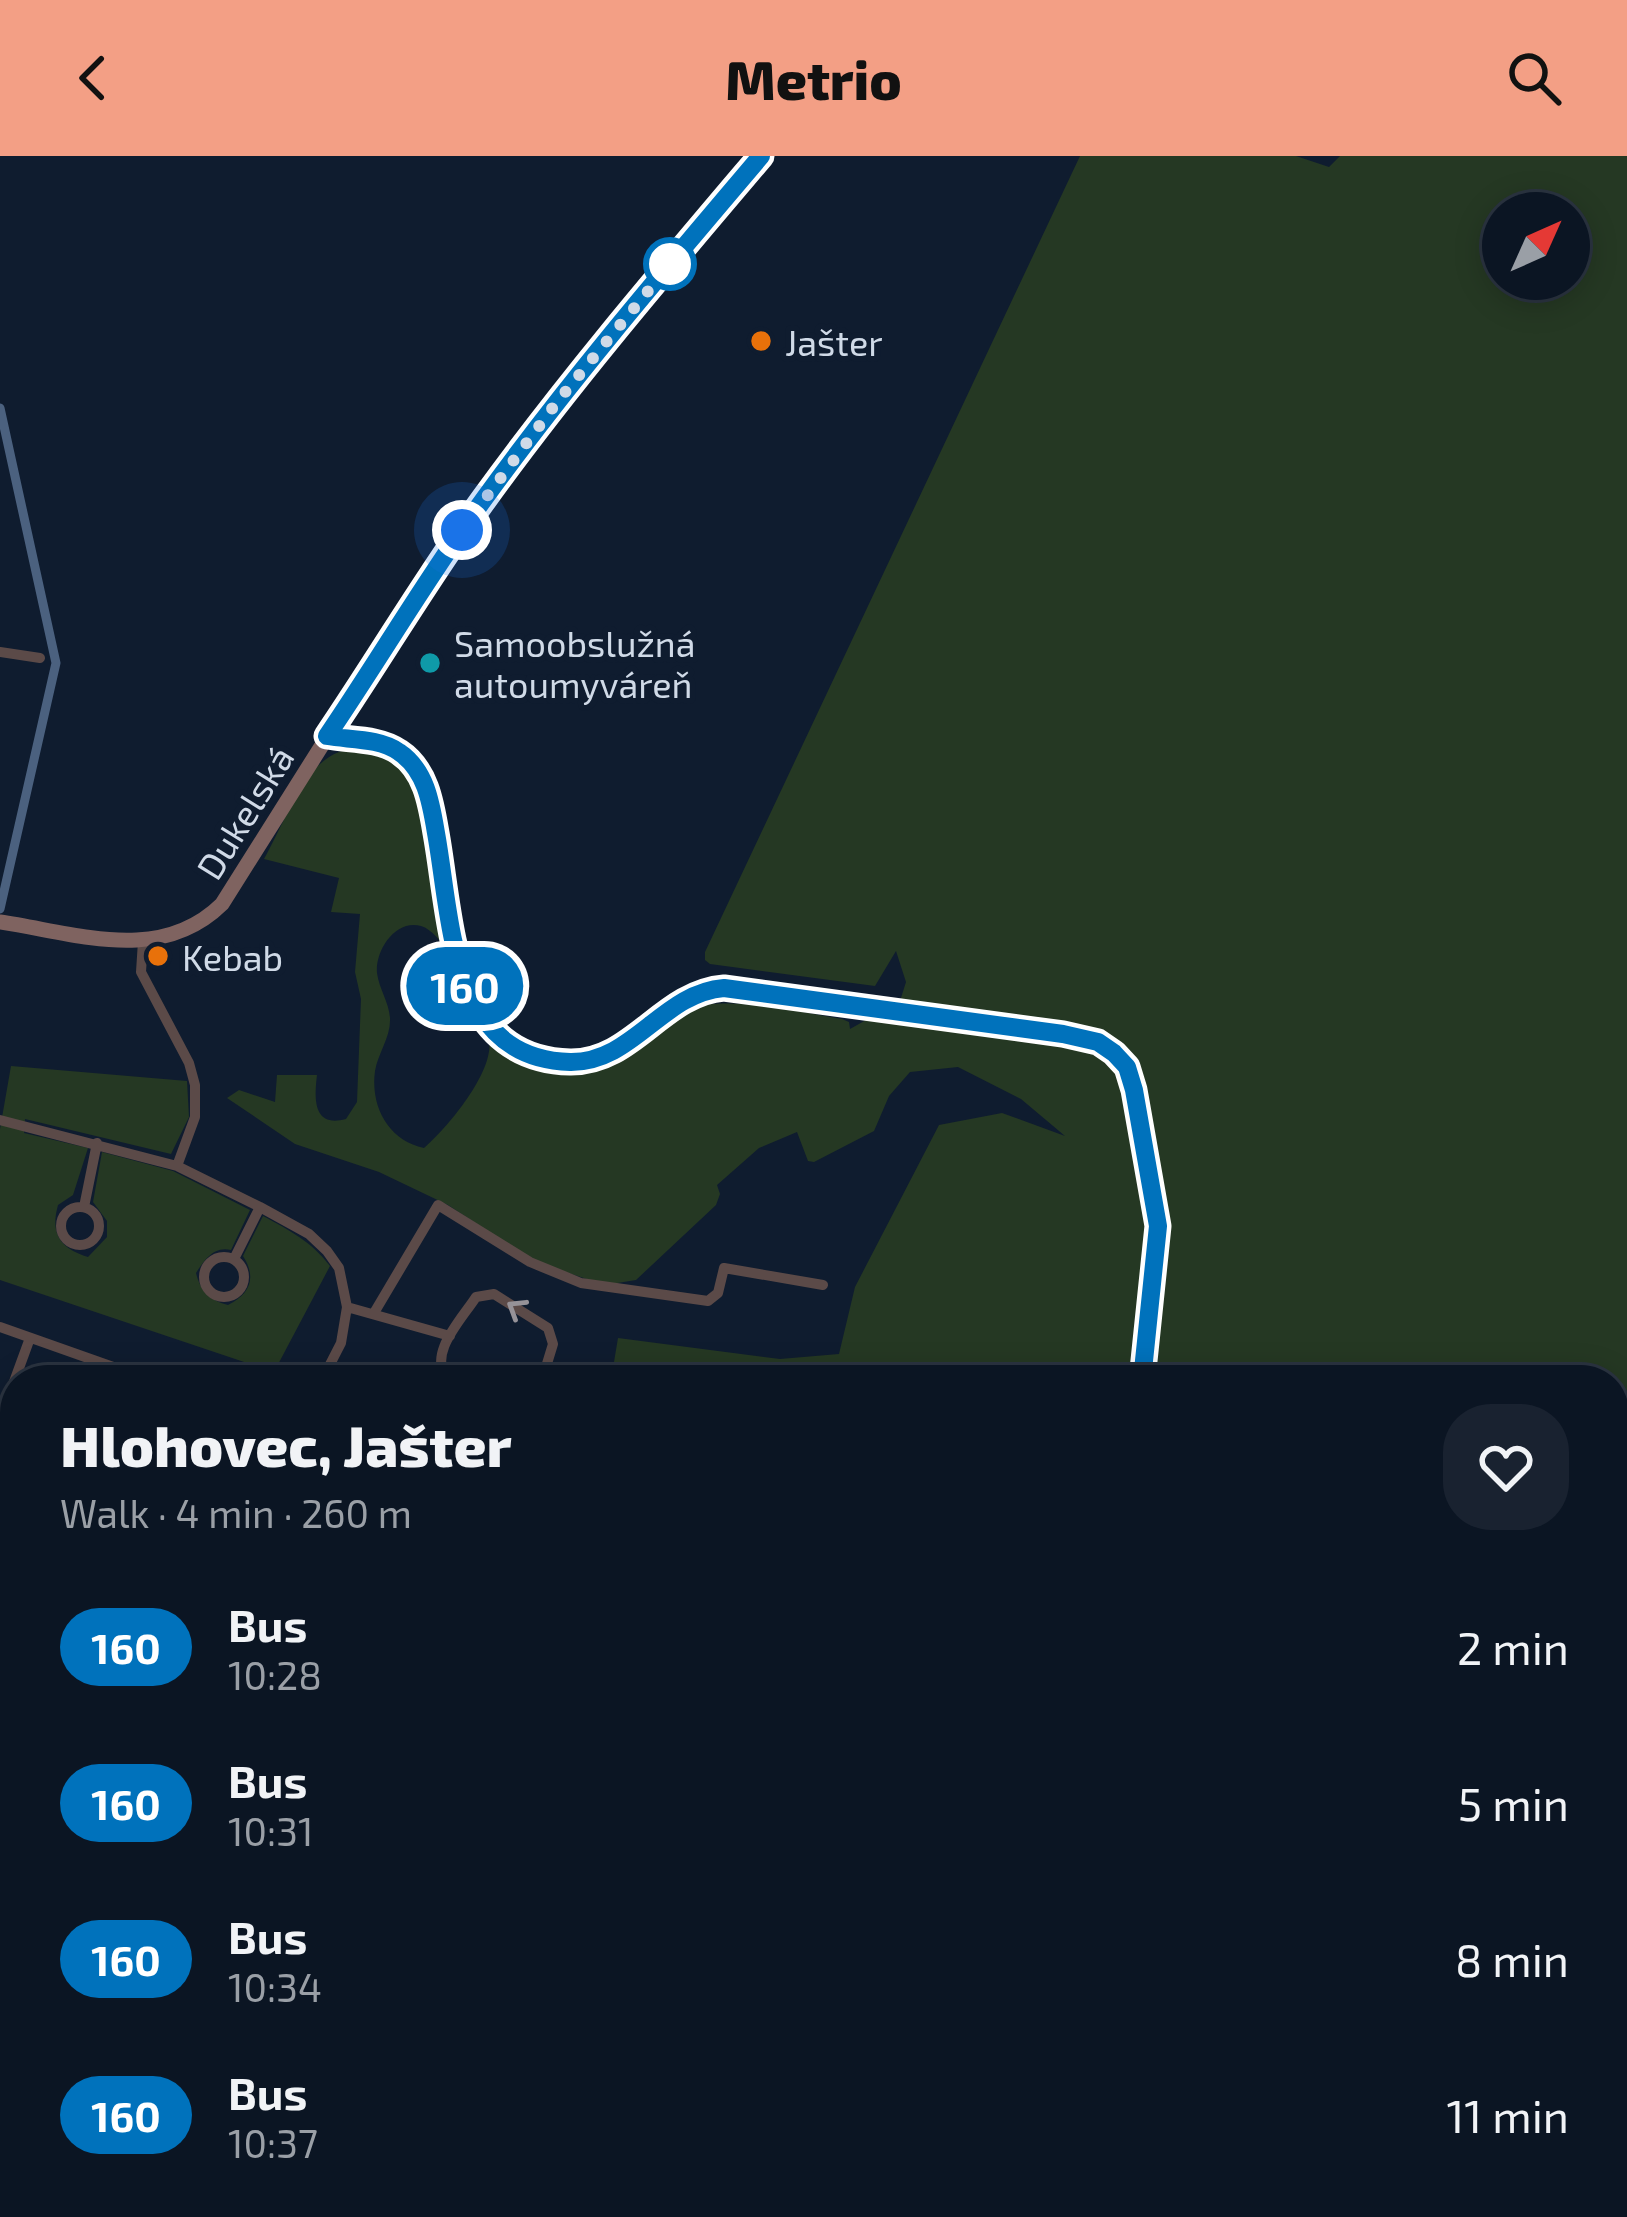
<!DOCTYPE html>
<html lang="en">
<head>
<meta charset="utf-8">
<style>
  :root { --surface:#0b1523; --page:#192230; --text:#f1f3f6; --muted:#9a9fa6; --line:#2b3441; --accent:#f39f85 }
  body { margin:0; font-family:"Exo 2",sans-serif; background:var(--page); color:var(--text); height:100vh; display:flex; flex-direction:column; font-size:45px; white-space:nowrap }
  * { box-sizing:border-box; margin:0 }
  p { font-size:39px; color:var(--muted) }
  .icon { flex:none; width:66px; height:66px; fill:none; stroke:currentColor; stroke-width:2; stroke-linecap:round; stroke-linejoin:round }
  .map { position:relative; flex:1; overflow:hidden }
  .details { position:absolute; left:0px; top:1209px; width:1629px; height:852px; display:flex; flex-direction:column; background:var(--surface); border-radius:48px 48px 0 0; box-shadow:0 6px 30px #0003,0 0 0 3px var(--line) }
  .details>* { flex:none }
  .badge { padding:0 24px; border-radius:39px; font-size:42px; line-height:78px }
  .needle { width:78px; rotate:45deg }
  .buttons { position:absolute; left:1482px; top:36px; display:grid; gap:24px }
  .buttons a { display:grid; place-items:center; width:108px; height:108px; border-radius:50%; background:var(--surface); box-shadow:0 6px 30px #0003,0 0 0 3px var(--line); font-size:60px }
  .you { position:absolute; width:60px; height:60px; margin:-30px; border:9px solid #fff; border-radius:50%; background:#1a73e8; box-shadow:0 0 0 18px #1a73e833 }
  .map>.badge { position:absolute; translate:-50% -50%; box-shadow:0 0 0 6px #fff }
  .round { display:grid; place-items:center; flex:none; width:126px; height:126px; border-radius:48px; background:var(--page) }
  .head { display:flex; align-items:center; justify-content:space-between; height:204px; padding:0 60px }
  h1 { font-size:57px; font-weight:800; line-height:90px }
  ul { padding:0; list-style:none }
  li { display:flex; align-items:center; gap:36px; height:156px; padding:0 60px }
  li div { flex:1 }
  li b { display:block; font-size:45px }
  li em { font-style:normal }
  li .badge { min-width:132px; font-weight:700; text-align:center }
  header { display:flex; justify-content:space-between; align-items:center; height:156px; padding:0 60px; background:var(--accent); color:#111; font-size:54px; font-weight:800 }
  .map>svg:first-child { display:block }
  .green { fill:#253823; fill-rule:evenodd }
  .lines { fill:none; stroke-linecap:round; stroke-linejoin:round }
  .canal { stroke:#4b617f; stroke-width:9 }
  .minor { stroke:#5b4a48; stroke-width:10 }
  .secondary { stroke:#7f6360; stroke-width:15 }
  .oneway { stroke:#969298 }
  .line-casing { stroke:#fff; stroke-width:27 }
  .line { stroke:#0072bc; stroke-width:18 }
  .walk { stroke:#d0dae7; stroke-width:12; stroke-dasharray:0 21.6 }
  .stop-dot { fill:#fff; stroke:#0072bc; stroke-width:6 }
  .food-dot { fill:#e8710a; stroke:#0f1c2f; stroke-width:4.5 }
  .culture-dot { fill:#0f9aa8; stroke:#0f1c2f; stroke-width:4.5 }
  .labels { text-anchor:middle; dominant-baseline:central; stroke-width:12; stroke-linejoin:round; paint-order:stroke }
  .poi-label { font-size:36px; fill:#d0dae7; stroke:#0f1c2f; text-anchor:start }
  .street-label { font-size:36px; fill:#d0dae7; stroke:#0f1c2f }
</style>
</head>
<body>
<header><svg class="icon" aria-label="back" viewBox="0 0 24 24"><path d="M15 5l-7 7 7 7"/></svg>Metrio<svg class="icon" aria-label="search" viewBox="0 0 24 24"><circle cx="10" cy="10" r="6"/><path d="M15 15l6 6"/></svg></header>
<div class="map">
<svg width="1627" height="2061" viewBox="0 0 1627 2061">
  <rect width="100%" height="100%" fill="#0f1c2f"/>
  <!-- green -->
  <path class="green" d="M1080,0H1296L1329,11L1340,0H1627V1417H1614V1224H611L618,1182L780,1203L839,1198L855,1131L939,969L1002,957L1065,980L1021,943L958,911L910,916L889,940L874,975L814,1006L808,1005L797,976L759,992L717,1029L720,1038L716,1049L636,1124L605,1129L535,1106L448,1049L379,1016L295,988L227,942L239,934L275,946L277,919H317C314,943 313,972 346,963L357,946L361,843L355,816L360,758L331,756L339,722L264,703C280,675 294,637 315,613C353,572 400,599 423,638L448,793C440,786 432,773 421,770C395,763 375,795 377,817C379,833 389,846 390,862C391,881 378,897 375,915C370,951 389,985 424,992C448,971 495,915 489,883C535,921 593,924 642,888C661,874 679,853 704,849C749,843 798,856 842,863L849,866L850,873L900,845L906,826L896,795L875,830L710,808L705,804V796ZM1503,57H1569V123H1503Z
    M11,910L187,925L189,961L171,998L25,963L24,977L88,992L73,1039L58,1049C50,1078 60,1092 88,1101L107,1081V1065L93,1046L102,996L173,1015L250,1054L231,1094C213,1090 205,1104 196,1117C201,1136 209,1144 228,1149C250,1138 257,1122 243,1100L263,1060C289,1074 312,1086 330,1110L274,1216L0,1124V973Z
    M0,1312L15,1313V1374L0,1373Z
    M0,1391H15V1470L0,1488Z
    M15,1489V1590L7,1587L0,1597V1508Z
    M1614,1545L1627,1546V2061H1256L1251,2046H1614Z
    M15,1628V1741L0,1771V1640L8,1643Z
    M0,1957L15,1959V2039L0,2036Z
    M896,2046H1147L1140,2061H894Z"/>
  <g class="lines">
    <!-- canal -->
    <path class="canal" d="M0,252L56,507L0,753"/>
    <!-- minor -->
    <path class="minor" d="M0,496L40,502
      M143,785L141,816L189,907L195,929V961L177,1010
      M0,964L177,1010L260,1051L309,1078L327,1095L339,1112L347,1151L450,1180
      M61 1070a19 19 0 1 1 38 0a19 19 0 1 1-38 0Z
      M84,1051L97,987
      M204 1121a20 20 0 1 1 40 0a20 20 0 1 1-40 0Z
      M234,1103L260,1051
      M374,1157L438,1049L530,1106L581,1127L708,1145L718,1137L724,1112L823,1129
      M0,1171L150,1224
      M322,1224L341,1187L347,1151
      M449,1224C425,1200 462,1163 476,1141L494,1138L548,1172L553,1188L542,1224
      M0,1264L30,1182
      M0,1384H15
      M0,1499L15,1481
      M0,1608L9,1593
      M0,1798L15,1761
      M0,1949L15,1951"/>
    <!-- secondary -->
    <path class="secondary" d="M327,580C350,584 379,582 399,596C426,614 431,647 436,677C452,765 450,903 570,906C633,907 662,837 724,831L1063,878L1089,883L1114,897L1127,911L1134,934L1158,1070L1142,1224
      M0,766C76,777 160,809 222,748L423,429L482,346L626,160L761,0
      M1283,2046L1287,2061"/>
  </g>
  <!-- one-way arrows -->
  <defs><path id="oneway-chevron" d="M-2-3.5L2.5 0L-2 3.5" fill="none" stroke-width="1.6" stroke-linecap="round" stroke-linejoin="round" transform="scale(3)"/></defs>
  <use class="oneway" href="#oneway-chevron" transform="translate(516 1152) rotate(-148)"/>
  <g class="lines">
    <!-- line casing -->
    <g class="line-casing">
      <path id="line" d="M761,0C666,112 570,224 484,343C428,420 380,502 327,580C350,584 379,582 399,596C426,614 431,647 436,677C452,765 450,903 570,906C633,907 662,837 724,832L1063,878L1098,886L1114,897L1127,911L1134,934L1158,1070L1142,1224"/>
    </g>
    <!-- line -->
    <use href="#line" class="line"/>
    <!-- walk -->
    <path class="walk" d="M462,374L557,246L676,101L670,108"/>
  </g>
  <!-- markers -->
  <circle class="stop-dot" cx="670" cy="108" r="24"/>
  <g class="food-dot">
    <circle cx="761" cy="185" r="12"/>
    <circle cx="158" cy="800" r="12"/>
  </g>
  <circle class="culture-dot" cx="430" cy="507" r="12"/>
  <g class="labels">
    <!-- poi labels -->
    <g class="poi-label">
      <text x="785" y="185">Jašter</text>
      <text x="454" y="486">Samoobslužná<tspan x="454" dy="41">autoumyváreň</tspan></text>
      <text x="182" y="800">Kebab</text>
    </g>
    <!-- street labels -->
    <g class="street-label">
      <text transform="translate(244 656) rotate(-58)">Dukelská</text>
    </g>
  </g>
</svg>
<div class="buttons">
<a><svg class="needle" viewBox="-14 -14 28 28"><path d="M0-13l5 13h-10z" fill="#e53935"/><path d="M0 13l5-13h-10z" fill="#9a9fa6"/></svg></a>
</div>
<div class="you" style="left:462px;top:374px"></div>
<b class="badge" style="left:465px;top:830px;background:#0072bc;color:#fff">160</b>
<section class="details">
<div class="head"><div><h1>Hlohovec, Jašter</h1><p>Walk · 4 min · 260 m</p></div><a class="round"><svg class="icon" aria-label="heart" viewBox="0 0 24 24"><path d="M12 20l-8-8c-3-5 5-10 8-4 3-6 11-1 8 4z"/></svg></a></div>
<ul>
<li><span class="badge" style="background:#0072bc;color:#fff">160</span><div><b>Bus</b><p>10:28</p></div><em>2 min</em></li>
<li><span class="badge" style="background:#0072bc;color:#fff">160</span><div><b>Bus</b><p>10:31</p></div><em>5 min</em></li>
<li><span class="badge" style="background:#0072bc;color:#fff">160</span><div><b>Bus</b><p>10:34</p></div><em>8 min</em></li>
<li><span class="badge" style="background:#0072bc;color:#fff">160</span><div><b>Bus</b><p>10:37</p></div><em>11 min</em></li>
</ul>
</section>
</div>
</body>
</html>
